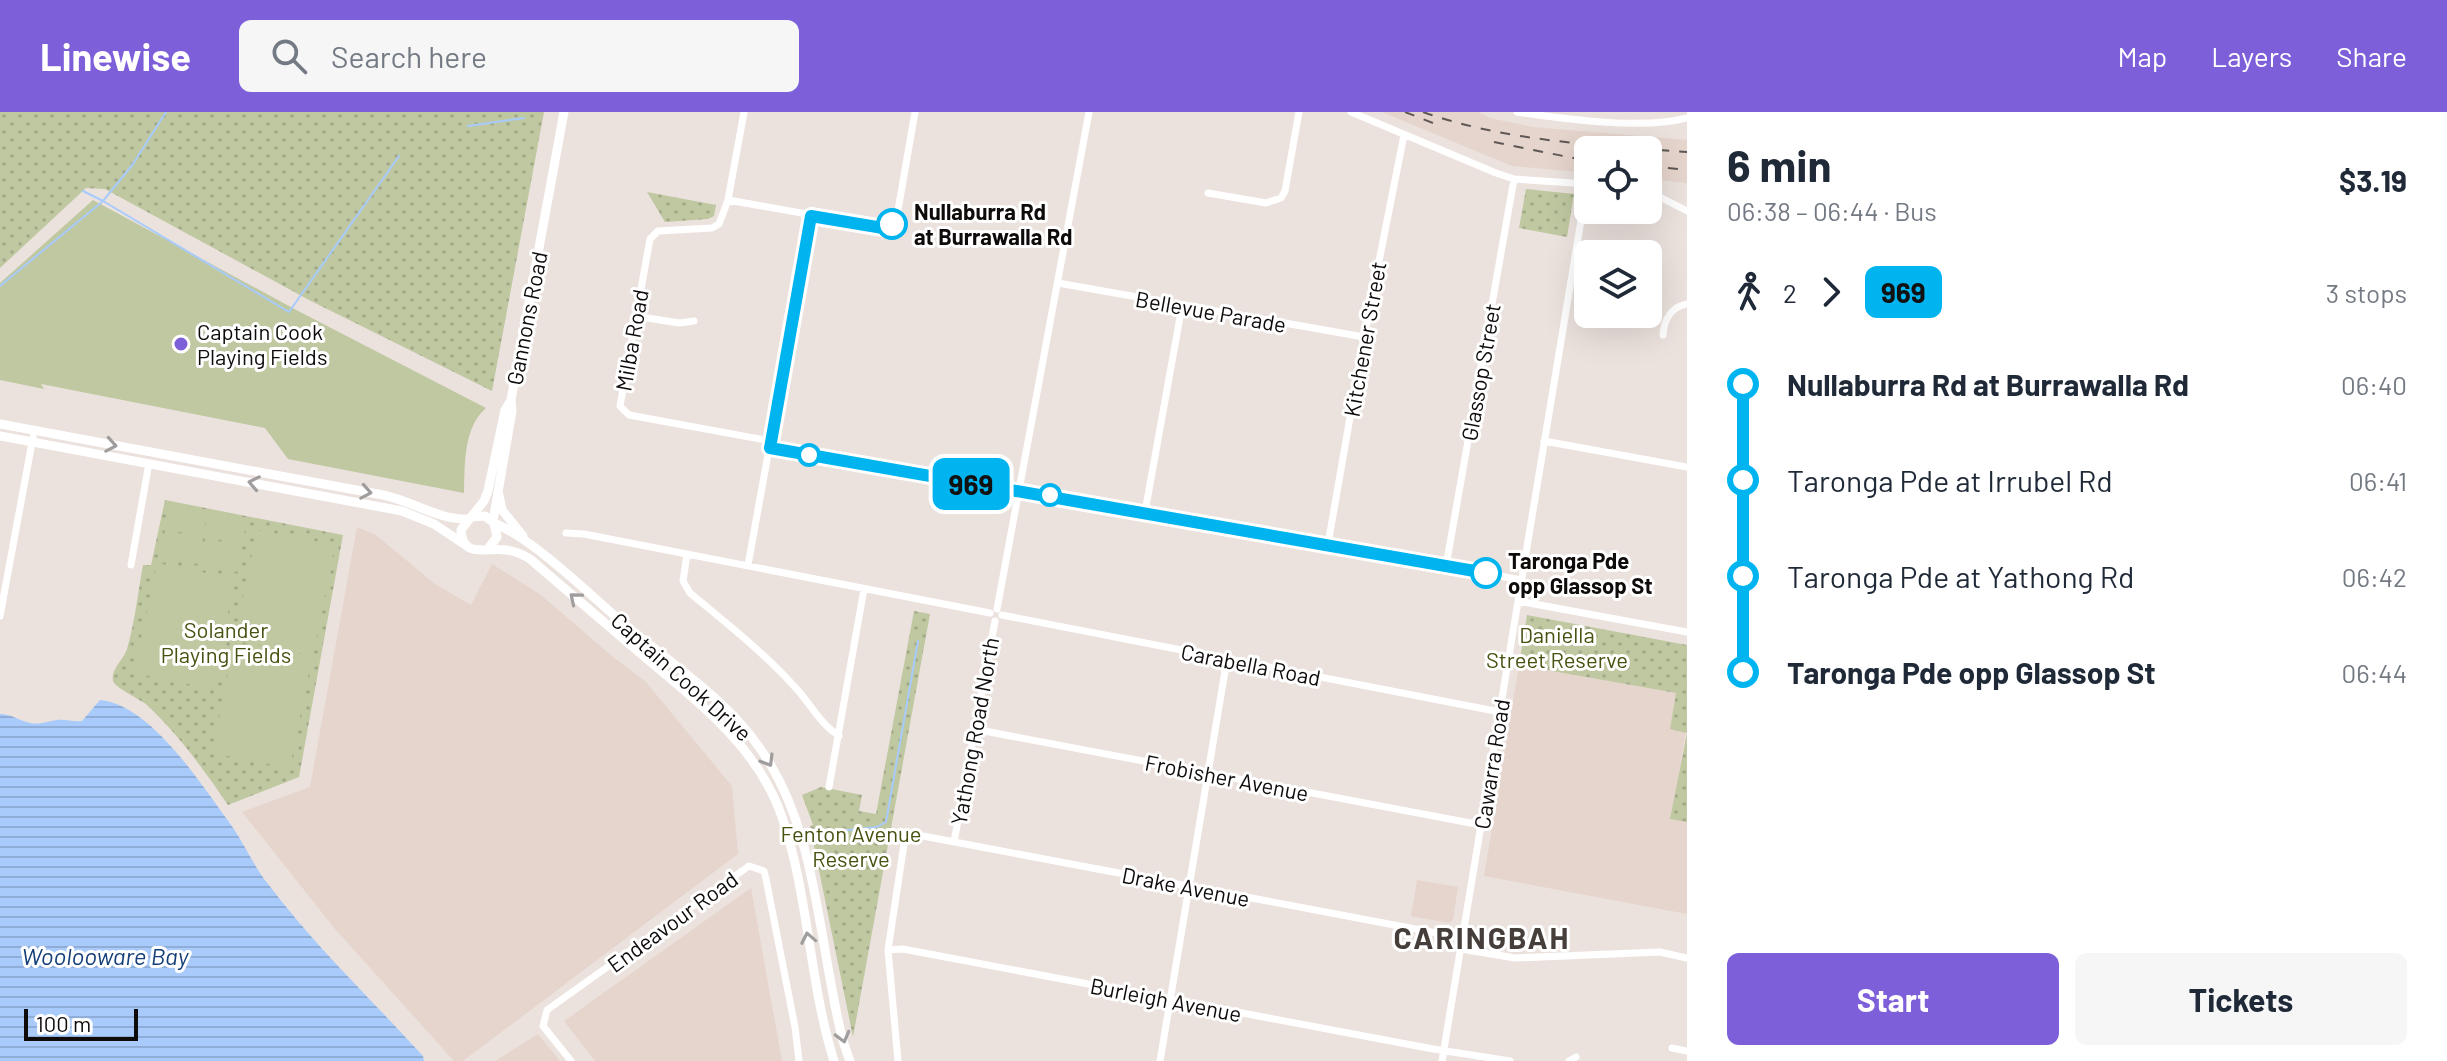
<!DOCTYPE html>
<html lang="en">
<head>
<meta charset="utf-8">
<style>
  :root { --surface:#fff; --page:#f6f6f7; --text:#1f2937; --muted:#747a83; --accent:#7e5fda }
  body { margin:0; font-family:Barlow,sans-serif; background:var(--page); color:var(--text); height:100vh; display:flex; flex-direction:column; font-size:30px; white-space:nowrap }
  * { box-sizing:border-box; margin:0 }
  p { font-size:26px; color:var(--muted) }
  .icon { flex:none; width:44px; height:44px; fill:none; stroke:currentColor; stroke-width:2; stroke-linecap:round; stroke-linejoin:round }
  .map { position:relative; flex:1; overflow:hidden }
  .panel { display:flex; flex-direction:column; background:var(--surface); width:760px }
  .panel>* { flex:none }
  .badge { padding:0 16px; border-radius:12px; font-size:28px; line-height:52px }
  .tools { position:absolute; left:1574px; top:24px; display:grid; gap:16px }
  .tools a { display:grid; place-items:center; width:88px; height:88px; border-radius:12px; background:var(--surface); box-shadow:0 8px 32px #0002; font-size:40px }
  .scale { position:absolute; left:24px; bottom:20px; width:114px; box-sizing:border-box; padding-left:8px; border:4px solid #0e0b0a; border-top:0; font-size:22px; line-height:28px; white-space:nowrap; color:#0e0b0a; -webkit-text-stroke:6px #fff; paint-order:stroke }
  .map>.badge { position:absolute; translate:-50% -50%; box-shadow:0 0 0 4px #fff }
  .legs { display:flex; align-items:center; gap:12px; height:88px; padding:0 40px; font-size:26px }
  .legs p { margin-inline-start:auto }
  .summary { display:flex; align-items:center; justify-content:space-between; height:136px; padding:0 40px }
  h1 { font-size:44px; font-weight:700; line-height:60px }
  .action { display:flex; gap:16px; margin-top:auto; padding:16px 40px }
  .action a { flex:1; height:92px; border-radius:12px; background:var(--accent); color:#fff; font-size:32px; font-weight:700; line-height:92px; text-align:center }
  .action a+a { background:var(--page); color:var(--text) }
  ul { padding:0 40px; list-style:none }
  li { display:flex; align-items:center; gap:28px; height:96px; font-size:30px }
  li i { display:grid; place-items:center; width:12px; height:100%; margin:0 10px; background:currentColor }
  li i::after { content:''; width:20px; height:20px; margin:-10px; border:6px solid; border-radius:50%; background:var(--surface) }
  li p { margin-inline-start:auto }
  li:first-child i { background:linear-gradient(#0000 50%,currentColor 0) }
  li:last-child i { background:linear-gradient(currentColor 50%,#0000 0) }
  header { display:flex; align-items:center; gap:48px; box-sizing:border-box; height:112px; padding:0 40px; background:var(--accent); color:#fff }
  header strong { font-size:38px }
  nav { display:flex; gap:44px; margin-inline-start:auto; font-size:28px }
  .search { width:560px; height:72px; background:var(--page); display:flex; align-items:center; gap:20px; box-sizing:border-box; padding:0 28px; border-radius:12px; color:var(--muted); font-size:30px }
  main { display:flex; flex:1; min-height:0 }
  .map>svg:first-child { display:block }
  .built { fill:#e6d5cd }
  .grass { fill:url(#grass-dots) }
  .pitch { fill:#bfc8a1 }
  .water { fill:url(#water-rules) }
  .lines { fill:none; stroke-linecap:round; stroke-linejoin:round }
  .stream { stroke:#a8cbfc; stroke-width:2 }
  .minor { stroke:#fff; stroke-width:7 }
  .major { stroke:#fff; stroke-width:9 }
  .rail { stroke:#5d5855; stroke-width:2; stroke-dasharray:10 10; stroke-linecap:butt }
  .oneway { stroke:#9f9d9d }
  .line-1-casing { stroke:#fff; stroke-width:18 }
  .line-1 { stroke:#00b5ef; stroke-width:12 }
  .stop-1-dot { fill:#fff; stroke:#00b5ef; stroke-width:4 }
  .poi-dot { fill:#7e5fda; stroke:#fff; stroke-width:3 }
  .labels { text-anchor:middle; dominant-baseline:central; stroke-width:6; stroke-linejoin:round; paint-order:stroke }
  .stop-label { font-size:22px; font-weight:bold; fill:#0e0b0a; stroke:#fff; text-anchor:start }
  .street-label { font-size:22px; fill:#0e0b0a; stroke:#fff }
  .poi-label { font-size:22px; fill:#0e0b0a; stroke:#fff; text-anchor:start }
  .park-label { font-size:22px; fill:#485110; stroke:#fff }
  .water-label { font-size:24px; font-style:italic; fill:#143f78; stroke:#fff }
  .district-label { font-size:30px; font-weight:bold; letter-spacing:2px; fill:#463e3b; stroke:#fff }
</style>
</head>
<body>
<header>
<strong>Linewise</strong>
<div class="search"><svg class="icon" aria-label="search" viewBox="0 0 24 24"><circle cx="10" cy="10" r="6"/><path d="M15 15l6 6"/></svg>Search here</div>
<nav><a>Map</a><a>Layers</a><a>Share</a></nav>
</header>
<main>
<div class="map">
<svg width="1687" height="949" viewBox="0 0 1687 949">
  <defs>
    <pattern id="grass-dots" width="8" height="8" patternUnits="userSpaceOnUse" patternTransform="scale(2)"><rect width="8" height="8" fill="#bfc8a1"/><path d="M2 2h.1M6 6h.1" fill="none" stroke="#a3aa89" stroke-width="1.8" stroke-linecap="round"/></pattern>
    <pattern id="water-rules" width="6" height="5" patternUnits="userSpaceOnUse" patternTransform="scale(2)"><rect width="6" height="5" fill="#a8cbfc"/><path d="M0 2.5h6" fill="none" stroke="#8fadd7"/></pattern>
  </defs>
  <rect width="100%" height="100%" fill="#ebe2dd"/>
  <!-- built -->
  <path class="built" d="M1382,0H1478L1490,6L1533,15L1687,28V71L1648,67V38H1588V61L1512,54Z
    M357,415L376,423L435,472L471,493L492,452L541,483L613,545L645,569L732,674L738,742L463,949H454L335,817L242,700L310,675Z
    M1519,553L1676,581L1686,620L1671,707L1687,710V802L1484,764Z
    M1417,768L1458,775L1453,808L1449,811L1411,804Z
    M751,776L782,949H595L564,909Z
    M538,922L560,949H495Z"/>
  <!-- grass -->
  <path class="grass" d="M0,0H544L492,279L309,188L105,77L86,76L0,156Z
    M1526,77L1574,82L1567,125L1519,116Z
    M647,80L716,93L714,104L708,107L665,110Z
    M165,388L343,423L299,665L228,693C204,658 179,623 147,593C140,587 115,576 113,569C110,558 124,547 127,537C135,510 138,480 143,453H151Z
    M914,499L930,502L853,925L810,714L813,713L802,683L821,675L862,683L859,699L876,702Z
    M1527,503L1687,533V710L1670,707L1687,621L1670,617L1676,581L1519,553Z"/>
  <!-- pitch -->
  <path class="pitch" d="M93,88L302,201L486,296C463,316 465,352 464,381L288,347L265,316L41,272L44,277L0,268V171Z
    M171,391L208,398L203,425L166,417Z
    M211,399L248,406L242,432L205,425Z
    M257,418L335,433L313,544L234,528Z
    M165,419L203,426L197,452L160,445Z
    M205,427L242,434L237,460L200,453Z
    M157,451L235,467L213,577L134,561Z
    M234,530L312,546L290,656L212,641Z"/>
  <!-- water -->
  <path class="water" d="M100,588C151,593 200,671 229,710C243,729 253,753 268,772C314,833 371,887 423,944L424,949H0V602C12,602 19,609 31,611C41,613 47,609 57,608C65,607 73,610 82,609Z"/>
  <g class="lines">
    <!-- stream -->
    <path class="stream" d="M166,0L133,52L103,89L289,200L399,44
      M468,14L524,6
      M0,174L103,89L83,79
      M821,721L877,715L886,710L918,529"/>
    <!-- minor -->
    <path class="minor" d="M744,0L728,88L719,112L712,116L658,119L650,127L620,294L629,303L771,329
      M1351,0L1496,61L1514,67L1588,72
      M1517,0C1564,7 1643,18 1687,6
      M1648,79L1687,99
      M1208,81L1266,91L1281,86L1285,79L1299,0
      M728,88L880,115L890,114L897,104L915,0
      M1058,171L1364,225
      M635,204L679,211L694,209
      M1663,223C1664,208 1671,195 1687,192
      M1544,329L1687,355
      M770,336L1328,432L1521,468
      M1145,400L1182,194
      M566,421L584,422L990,501
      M1328,432L1364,225L1404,23
      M687,442L683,469L690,481C725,510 762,539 793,573C810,590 818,610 839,624
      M131,453L149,351
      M748,453L811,104
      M1446,454L1514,67
      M1518,489L1687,520
      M997,497L1089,0
      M1002,503L1500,600
      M0,504L33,325
      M974,617L1481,713
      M829,675L864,477
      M954,730L995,509
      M1461,837L1515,846L1660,840L1687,846
      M888,838L903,837L1433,937L1510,949
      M1672,936L1687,939
      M571,949L543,914L547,898L749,754L764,759L766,767L795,915L799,949
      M898,949L888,838L904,732L909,726L923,724L1463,826
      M1160,949L1227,547
      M1442,949L1587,72
      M1569,949L1576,945"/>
    <!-- major -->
    <path class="major" d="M0,312L383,383C413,389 438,408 468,407
      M0,324L402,399L434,412L464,432
      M499,383L502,398L523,424
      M471,405L484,389L488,379L505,298L511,288L564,0
      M493,409L512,299L511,288
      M494,411C535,428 589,482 624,512C669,550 725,586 759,635C808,703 816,792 831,872C836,898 840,924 850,949
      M487,438L497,425L494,411L485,404L471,405L461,418C462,447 487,435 506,438C515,439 522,442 530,447C569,480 607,513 646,546C700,592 758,635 782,705C809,784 809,870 834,949"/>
    <!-- rail -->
    <path class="rail" d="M1405,0L1433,11
      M1423,0C1508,30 1598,33 1687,40
      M1494,30L1588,49
      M1648,54L1687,58"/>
  </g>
  <!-- one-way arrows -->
  <defs><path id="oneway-chevron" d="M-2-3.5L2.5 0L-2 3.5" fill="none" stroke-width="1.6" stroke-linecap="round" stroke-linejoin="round" transform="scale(2)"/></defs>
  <g class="oneway">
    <use href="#oneway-chevron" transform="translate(111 333) rotate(10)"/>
    <use href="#oneway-chevron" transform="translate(254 371) rotate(-169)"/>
    <use href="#oneway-chevron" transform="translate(366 380) rotate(10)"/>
    <use href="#oneway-chevron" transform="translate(575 486) rotate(-140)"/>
    <use href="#oneway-chevron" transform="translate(768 649) rotate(59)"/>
    <use href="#oneway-chevron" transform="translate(808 826) rotate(-101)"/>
    <use href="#oneway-chevron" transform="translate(843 925) rotate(75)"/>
  </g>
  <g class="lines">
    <!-- line-1 casing -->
    <g class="line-1-casing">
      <path id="line-1" d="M892,112L883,116L811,104L770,336L1486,461"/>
    </g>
    <!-- line-1 -->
    <use href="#line-1" class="line-1"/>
  </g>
  <!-- markers -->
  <g class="stop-1-dot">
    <circle cx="892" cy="112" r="14"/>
    <circle cx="809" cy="343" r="10"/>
    <circle cx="1050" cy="383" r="10"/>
    <circle cx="1486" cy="461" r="14"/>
  </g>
  <circle class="poi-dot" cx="181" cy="232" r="8"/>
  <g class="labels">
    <!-- stop labels -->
    <g class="stop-label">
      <text x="914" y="99">Nullaburra Rd<tspan x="914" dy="25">at Burrawalla Rd</tspan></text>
      <text x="1508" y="448">Taronga Pde<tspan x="1508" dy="25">opp Glassop St</tspan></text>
    </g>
    <!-- street labels -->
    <g class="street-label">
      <text transform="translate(1211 199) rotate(10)">Bellevue Parade</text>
      <text transform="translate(526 206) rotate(-79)">Gannons Road</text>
      <text transform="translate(1364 227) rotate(-80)">Kitchener Street</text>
      <text transform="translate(631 228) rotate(-80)">Milba Road</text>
      <text transform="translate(1480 260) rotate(-80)">Glassop Street</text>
      <text transform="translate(1251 552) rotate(11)">Carabella Road</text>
      <text transform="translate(682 564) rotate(42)">Captain Cook Drive</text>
      <text transform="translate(974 619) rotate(-80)">Yathong Road North</text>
      <text transform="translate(1491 652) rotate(-81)">Cawarra Road</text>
      <text transform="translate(1227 665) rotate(11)">Frobisher Avenue</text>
      <text transform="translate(1186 774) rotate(11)">Drake Avenue</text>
      <text transform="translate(672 809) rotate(-36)">Endeavour Road</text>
      <text transform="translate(1166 887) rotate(11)">Burleigh Avenue</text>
    </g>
    <!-- poi labels -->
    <g class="poi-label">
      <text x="197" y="219">Captain Cook<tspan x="197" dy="25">Playing Fields</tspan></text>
    </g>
    <!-- park labels -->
    <g class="park-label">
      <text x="226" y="517">Solander<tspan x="226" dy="25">Playing Fields</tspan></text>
      <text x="1557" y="522">Daniella<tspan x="1557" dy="25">Street Reserve</tspan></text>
      <text x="851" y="721">Fenton Avenue<tspan x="851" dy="25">Reserve</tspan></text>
    </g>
    <!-- water labels -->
    <g class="water-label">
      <text x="105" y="843">Woolooware Bay</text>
    </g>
    <!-- district labels -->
    <g class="district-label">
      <text x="1482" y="825">CARINGBAH</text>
    </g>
  </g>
</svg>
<div class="tools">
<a><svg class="icon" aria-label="locate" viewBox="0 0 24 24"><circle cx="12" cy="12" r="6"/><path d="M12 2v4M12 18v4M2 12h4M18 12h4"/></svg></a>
<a><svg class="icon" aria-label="layers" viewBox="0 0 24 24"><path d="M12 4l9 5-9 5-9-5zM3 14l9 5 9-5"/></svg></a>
</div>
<div class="scale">100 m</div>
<b class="badge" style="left:971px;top:372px;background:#00b5ef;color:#111">969</b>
</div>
<section class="panel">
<div class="summary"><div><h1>6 min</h1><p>06:38 – 06:44 · Bus</p></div><b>$3.19</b></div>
<div class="legs"><svg class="icon" aria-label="walk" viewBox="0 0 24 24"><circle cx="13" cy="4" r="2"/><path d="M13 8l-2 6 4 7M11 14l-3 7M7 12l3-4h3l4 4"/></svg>2<svg class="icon" aria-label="forward" viewBox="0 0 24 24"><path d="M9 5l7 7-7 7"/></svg><b class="badge" style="background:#00b5ef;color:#111">969</b><p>3 stops</p></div>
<ul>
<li><i style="color:#00b5ef"></i><b>Nullaburra Rd at Burrawalla Rd</b><p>06:40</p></li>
<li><i style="color:#00b5ef"></i><span>Taronga Pde at Irrubel Rd</span><p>06:41</p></li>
<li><i style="color:#00b5ef"></i><span>Taronga Pde at Yathong Rd</span><p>06:42</p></li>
<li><i style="color:#00b5ef"></i><b>Taronga Pde opp Glassop St</b><p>06:44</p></li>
</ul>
<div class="action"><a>Start</a><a>Tickets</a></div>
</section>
</main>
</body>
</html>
